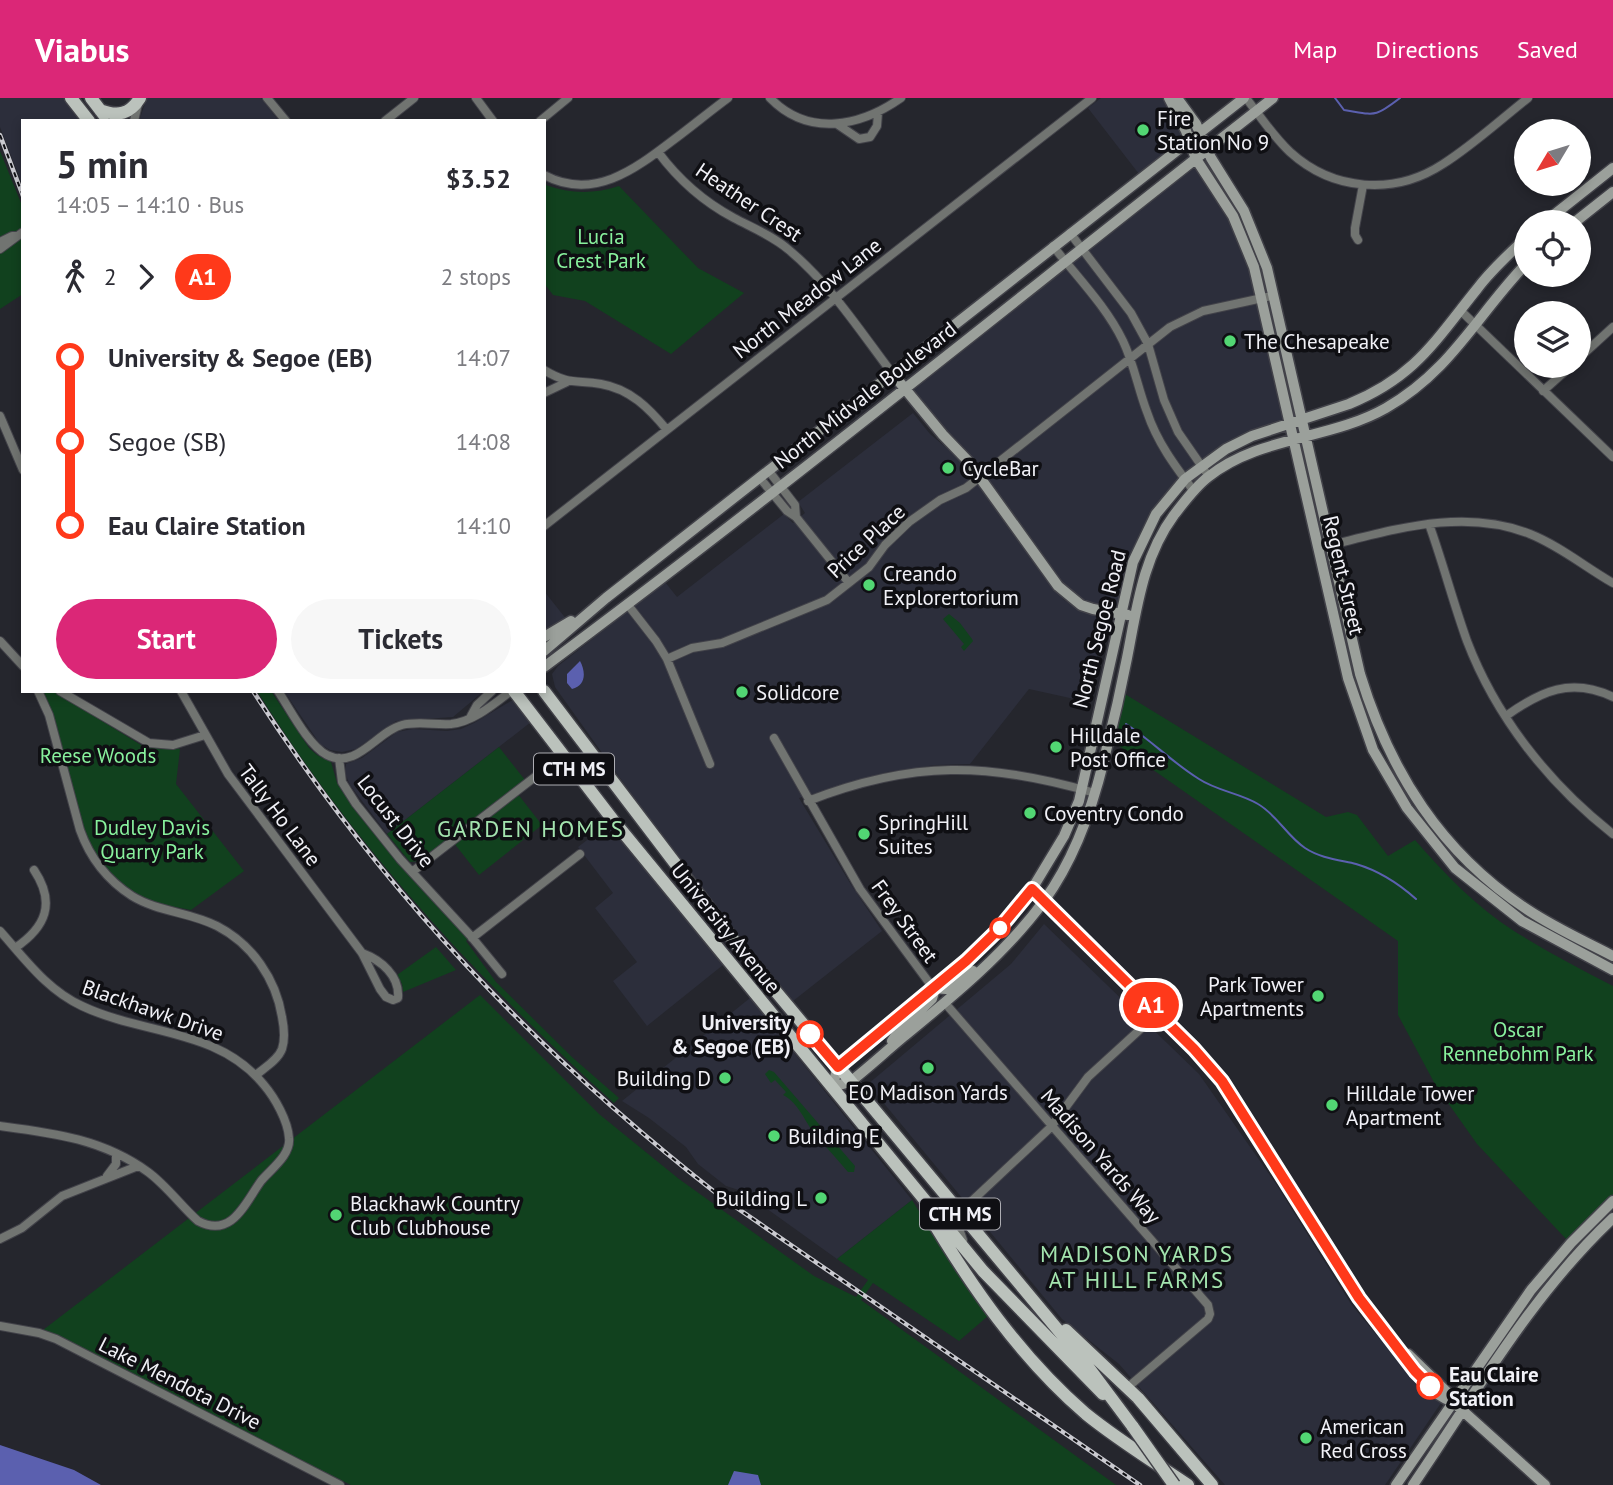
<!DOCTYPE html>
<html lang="en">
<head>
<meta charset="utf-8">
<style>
  :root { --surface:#fff; --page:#f7f7f7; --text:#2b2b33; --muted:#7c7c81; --accent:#db2777 }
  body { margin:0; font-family:"PT Sans",sans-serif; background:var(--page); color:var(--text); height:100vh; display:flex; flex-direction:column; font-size:26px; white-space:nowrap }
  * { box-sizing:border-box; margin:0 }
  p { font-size:23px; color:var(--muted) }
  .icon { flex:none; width:38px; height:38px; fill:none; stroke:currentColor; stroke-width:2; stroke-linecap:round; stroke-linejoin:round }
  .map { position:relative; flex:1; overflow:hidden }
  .sheet { position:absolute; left:21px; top:21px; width:525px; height:574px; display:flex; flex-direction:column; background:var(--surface); border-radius:0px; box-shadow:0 4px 10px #0003 }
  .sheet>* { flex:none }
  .badge { padding:0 14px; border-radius:23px; font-size:24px; line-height:46px }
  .needle { width:46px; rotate:232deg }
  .buttons { position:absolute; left:1514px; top:21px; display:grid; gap:14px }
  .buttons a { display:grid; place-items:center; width:77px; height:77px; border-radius:50%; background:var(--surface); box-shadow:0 4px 10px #0003; font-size:35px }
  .map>.badge { position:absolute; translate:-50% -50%; box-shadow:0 0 0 4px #fff }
  .legs { display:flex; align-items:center; gap:10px; height:77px; padding:0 35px; font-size:23px }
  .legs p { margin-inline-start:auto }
  .summary { display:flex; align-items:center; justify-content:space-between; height:119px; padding:0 35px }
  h1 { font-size:38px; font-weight:700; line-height:52px }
  .action { display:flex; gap:14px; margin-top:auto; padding:14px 35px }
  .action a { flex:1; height:80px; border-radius:42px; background:var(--accent); color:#fff; font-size:28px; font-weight:700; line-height:80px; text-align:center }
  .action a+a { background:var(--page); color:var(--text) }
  ul { padding:0 35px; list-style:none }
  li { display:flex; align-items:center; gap:24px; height:84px; font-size:26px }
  li i { display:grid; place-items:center; width:10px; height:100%; margin:0 9px; background:currentColor }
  li i::after { content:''; width:18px; height:18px; margin:-9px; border:5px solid; border-radius:50%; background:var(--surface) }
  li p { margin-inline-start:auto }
  li:first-child i { background:linear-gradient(#0000 50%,currentColor 0) }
  li:last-child i { background:linear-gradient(currentColor 50%,#0000 0) }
  header { display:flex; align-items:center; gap:42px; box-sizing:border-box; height:98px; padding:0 35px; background:var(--accent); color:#fff }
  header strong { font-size:33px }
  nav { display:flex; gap:38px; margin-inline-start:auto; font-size:24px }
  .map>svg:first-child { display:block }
  .built { fill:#2c2e3b }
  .green { fill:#11411e }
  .water { fill:#5b60af }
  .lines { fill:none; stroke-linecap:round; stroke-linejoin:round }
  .stream { stroke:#5b60af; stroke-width:2 }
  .street-casing { stroke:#424249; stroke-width:10 }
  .secondary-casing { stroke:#424249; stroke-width:13 }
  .primary-casing { stroke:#424249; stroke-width:15 }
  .street { stroke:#717471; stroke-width:8 }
  .secondary { stroke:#9ba09b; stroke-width:10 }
  .primary { stroke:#bbc2bc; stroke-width:12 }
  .rail-casing { stroke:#cacad0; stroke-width:4.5 }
  .rail { stroke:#0f0f13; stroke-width:2; stroke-dasharray:5; stroke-linecap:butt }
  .primary-bridge-casing { stroke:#424249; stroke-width:15; stroke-linecap:butt }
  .primary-bridge { stroke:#bbc2bc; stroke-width:12 }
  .line-1-casing { stroke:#fff; stroke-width:16 }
  .line-1 { stroke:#ff391a; stroke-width:10 }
  .poi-dot { fill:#52d673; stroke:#0f0f13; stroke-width:2.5 }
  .stop-1-dot { fill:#fff; stroke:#ff391a; stroke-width:3.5 }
  .labels { text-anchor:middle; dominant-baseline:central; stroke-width:7; stroke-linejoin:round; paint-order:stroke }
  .shield { fill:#0f0f13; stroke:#adadb3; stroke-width:2 }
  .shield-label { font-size:19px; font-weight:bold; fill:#f1f1f7 }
  .poi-label { font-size:21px; fill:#f1f1f7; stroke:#0f0f13; text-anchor:start }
  .street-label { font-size:21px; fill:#f1f1f7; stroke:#0f0f13 }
  .park-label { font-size:21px; fill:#88f19d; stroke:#0f0f13 }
  .stop-label { font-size:21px; font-weight:bold; fill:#f1f1f7; stroke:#0f0f13; text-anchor:end }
  .neighbourhood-label { font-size:23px; letter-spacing:2px; fill:#a4e5af; stroke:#0f0f13 }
</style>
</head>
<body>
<header>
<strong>Viabus</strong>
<nav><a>Map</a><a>Directions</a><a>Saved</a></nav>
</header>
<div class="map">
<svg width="1613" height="1387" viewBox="0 0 1613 1387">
  <rect width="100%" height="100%" fill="#25262d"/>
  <!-- built -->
  <path class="built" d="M0,0H71L89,23H23V89L0,29Z
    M147,0H261L279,23H139Z
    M1101,0H1162L1181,36L1179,45L1139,76L1088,10Z
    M1196,61L1245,146L1290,327L1252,338L1192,375L1142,441L1121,516L1066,497L968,363L905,291Z
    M913,315L930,336L962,363L1037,468L1064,502L1081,512L1105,519L1088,604L1029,591L970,666L936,667L887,674L799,700L850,785L882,833L793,903L722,816L640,708L555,589L552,576L558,568L665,484L677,499L784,416L793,425L805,415L798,404Z
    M544,493L567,522L544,535Z
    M284,593H484L453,619L396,623L356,651L342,654L330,652L320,646Z
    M511,603H515L531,624L387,736L350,687L345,675L346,666L362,660L397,634L413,631L447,633L461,631L474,625Z
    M608,726L723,867L647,928L613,883L637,864L595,810L613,795L578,749Z
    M1044,826L1199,976L1276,1086L1351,1206L1403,1269L1441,1305L1385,1387H1225L1119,1266L1062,1221L868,986L1011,866Z
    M750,900L912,1102L837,1161L742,1093L726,1088L698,1066L686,1049L649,1020L622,1003Z"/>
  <!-- green -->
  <path class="green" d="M0,53L23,110V196L0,211Z
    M546,87C570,96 595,96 619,88L698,170L744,195L671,256L585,203L553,197L544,185V89Z
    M949,516L960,525L972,541L973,543L964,553L961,549L964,546L943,521Z
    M43,593H53L141,647L180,651L176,686L244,773L191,812L154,805L123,788L101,765L87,741L53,616Z
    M257,593H271L309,650L317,657L331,664L337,685L352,708L397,764L468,841L466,843L496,884L573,960L619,1000L614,1005C479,883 354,748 257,593Z
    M1120,593L1326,719L1348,714L1357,717L1388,758L1415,742C1444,775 1476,809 1514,833C1546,853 1580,871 1613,888V1099L1567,1142L1477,1046L1436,988L1398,917V843L1109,641Z
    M499,649L525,682L514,691L542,727L479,777L450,740L419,763L410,764L387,736Z
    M436,849L456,872L403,894L402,886L397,877Z
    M480,897L599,1016L679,1081L814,1178L856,1199L868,1182L837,1161L912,1102L966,1189L988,1218L959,1243L873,1185L861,1202L1116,1387H351L43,1232Z
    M769,972L774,974L855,1068L854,1074H848C837,1061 825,1048 814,1035C805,1024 799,1005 783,997L786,994L775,982L771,985L765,976Z"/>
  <!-- water -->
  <path class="water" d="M580,563C586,574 586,588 572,591L567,585V576Z
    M0,1347L74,1372L101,1387H0Z
    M734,1373L758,1377L761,1387H728Z"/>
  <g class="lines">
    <!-- stream -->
    <path class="stream" d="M1335,0L1344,12C1376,17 1374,20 1400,0
      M1126,626C1152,643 1173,665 1199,681C1217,693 1240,695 1258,706C1277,717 1287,738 1305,750C1320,760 1339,762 1356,766C1380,773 1398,785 1416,801"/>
    <!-- street casing -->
    <g class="street-casing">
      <path id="street" d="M267,0L286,23
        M476,0L493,23
        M770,0C809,40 861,28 901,0
        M1246,0C1260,18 1273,38 1290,54C1333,93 1394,98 1443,66C1473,47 1500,22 1528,0
        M134,23L138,6
        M385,23L414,0
        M540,23L568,0
        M837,26L859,41L870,39L877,28L878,15
        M658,54C678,81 704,104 734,120C753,130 773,138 789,152C830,186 860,233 892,275
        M544,77C593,103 634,72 672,43C691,29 709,14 728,0
        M1070,135L1131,215L1148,246L1164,302L1178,334L1205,373
        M1358,142L1355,137V130L1363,87
        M0,144L12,138H16
        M1053,148C1077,179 1106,208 1123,243C1134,266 1138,291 1147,314C1157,344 1175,368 1193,392
        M0,151L23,134
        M1461,213L1613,359
        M1578,261L1613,229
        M544,272C569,287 575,282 601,286C630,291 649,310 667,332
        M1543,293L1571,268
        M544,295L567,284
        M0,318L23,372
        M768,372L795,407L796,419
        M759,379L787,413L796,419L849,485
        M1429,426C1443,465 1453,504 1467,543C1496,619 1549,686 1613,736
        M544,428L1092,0
        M1318,450C1388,434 1460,408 1530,436C1560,448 1585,469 1613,485
        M628,507L656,543L667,561L710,666
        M0,543L23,568
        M667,561L692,550L722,545L827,502L869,469L885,447L909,424L940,402L966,390L1170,229L1203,213L1267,199
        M38,593L49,617L80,732C90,760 107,782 132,798C158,814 190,814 217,828C252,846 276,881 282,919C284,929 285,942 282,951C278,962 264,970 256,977
        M60,593L149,645L173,647L205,637
        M181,593L228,676L362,855L380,891L386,899L393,902L398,900C400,878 381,862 362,855
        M278,593C290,611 308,647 327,657C357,672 376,634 402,627C417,623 435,627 451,626C473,624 494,606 511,593
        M471,618L477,607L492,593
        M1506,618C1541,593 1571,579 1613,599
        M774,640L860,791L933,890
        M339,660L342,684L356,706L400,761L470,837L502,876
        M808,703C913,662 988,664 1095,695
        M412,774L553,665
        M0,833C25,861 47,892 82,908C143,937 218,930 264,987C275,1000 288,1023 289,1040C291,1057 271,1071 261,1083C245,1105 232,1141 198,1123C181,1108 167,1088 148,1074C103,1041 53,1035 0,1028
        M472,840L580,756
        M15,850C46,829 56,805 34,772
        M945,905L1208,1207L1210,1216L1208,1221L1128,1289
        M107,1078L116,1066V1056
        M934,1107L947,1117L959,1115L1051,1029L1088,979L1158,915
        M959,1115L957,1125L963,1142
        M0,1141L22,1130L62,1098L138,1068
        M0,1228L39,1235L56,1241L340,1387"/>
    </g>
    <!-- secondary casing -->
    <g class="secondary-casing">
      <path id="secondary" d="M1169,0L1186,33L1196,61L1233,118L1254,169L1348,580L1373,652L1407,710L1455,770L1522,823L1613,872
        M1177,0L1196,26L1211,60L1244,113L1267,170L1360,576C1390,674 1441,755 1528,812C1555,830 1584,843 1613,858
        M1545,124L1613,70
        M1575,124L1613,94
        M1526,140C1509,156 1491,172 1477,191C1435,243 1415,279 1349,306L1252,338L1226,351L1185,381L1156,416L1133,464L1079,703L1064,738L1032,791L998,832L966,863L838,969L832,989L850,984C868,970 884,955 902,940C952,899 1005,856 1044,803C1076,759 1094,706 1106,653C1114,622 1121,591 1127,560C1137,509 1143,459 1174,417C1185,403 1195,389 1208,379C1259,338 1330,342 1386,310C1451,273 1477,217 1526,166
        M892,275L943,337L968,363L1058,488L1081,507L1093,511L1128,517
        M544,539L571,523
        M544,553L606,500L1244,0
        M544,569C791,385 1030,190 1273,0
        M1040,798L1209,967L1228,991C1281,1074 1329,1161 1389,1240C1407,1262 1425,1294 1453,1304
        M933,890L946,891L973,873
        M892,943L898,934L932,901L934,894L933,890
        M1408,1256L1448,1295L1453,1304L1545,1387
        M1396,1387L1531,1192L1571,1145L1613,1103
        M1413,1387C1475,1296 1532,1196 1613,1120"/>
    </g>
    <!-- primary casing -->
    <g class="primary-casing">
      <path id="primary" d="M71,0L89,23
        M91,0L104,17
        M100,12C118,19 130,16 140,0
        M514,593L613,722L983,1173L1103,1296
        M544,593L738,848L1083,1262L1133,1329
        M927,1114C971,1188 1020,1259 1086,1316C1118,1342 1154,1364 1188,1387
        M1066,1232L1138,1300L1212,1387"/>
    </g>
    <!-- street -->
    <use href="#street" class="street"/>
    <!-- secondary -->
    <use href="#secondary" class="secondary"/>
    <!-- primary -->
    <use href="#primary" class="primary"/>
    <!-- rail casing -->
    <g class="rail-casing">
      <path id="rail" d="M0,37L23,98
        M253,593C381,792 535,954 721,1099L1140,1387"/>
    </g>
    <!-- rail -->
    <use href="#rail" class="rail"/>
    <!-- primary-bridge casing -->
    <g class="primary-bridge-casing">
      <path id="primary-bridge" d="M1133,1329L1174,1387"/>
    </g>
    <!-- primary-bridge -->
    <use href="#primary-bridge" class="primary-bridge"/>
  </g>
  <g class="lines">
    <!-- line-1 casing -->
    <g class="line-1-casing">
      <path id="line-1" d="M810,936L838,969L966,863L998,832L1032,791L1194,951L1222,983L1359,1200L1415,1273L1430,1288"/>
    </g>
    <!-- line-1 -->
    <use href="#line-1" class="line-1"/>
  </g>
  <!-- markers -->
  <g class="poi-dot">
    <circle cx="1143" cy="32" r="7"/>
    <circle cx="1230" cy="243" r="7"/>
    <circle cx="948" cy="370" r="7"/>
    <circle cx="869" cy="487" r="7"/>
    <circle cx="742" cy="594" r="7"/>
    <circle cx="1056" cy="649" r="7"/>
    <circle cx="1030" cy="715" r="7"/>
    <circle cx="864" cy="736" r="7"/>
    <circle cx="1318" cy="898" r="7"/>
    <circle cx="928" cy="970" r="7"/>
    <circle cx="725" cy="980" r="7"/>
    <circle cx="1332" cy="1007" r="7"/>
    <circle cx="774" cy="1038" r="7"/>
    <circle cx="821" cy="1100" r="7"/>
    <circle cx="336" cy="1117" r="7"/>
    <circle cx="1306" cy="1340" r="7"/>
  </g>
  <g class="stop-1-dot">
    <circle cx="1000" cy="830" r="9"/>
    <circle cx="810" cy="936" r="12"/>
    <circle cx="1430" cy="1288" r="12"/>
  </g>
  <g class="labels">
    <!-- shield labels -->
    <g class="shield">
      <rect x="534" y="655.5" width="80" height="31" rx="5"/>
      <rect x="920" y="1100.5" width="80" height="31" rx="5"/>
    </g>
    <g class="shield-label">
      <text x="574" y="671">CTH MS</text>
      <text x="960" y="1116">CTH MS</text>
    </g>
    <!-- poi labels -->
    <g class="poi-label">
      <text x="1157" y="20">Fire<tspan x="1157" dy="24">Station No 9</tspan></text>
      <text x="1244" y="243">The Chesapeake</text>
      <text x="962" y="370">CycleBar</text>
      <text x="883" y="475">Creando<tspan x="883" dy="24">Explorertorium</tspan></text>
      <text x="756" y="594">Solidcore</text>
      <text x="1070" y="637">Hilldale<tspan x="1070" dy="24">Post Office</tspan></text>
      <text x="1044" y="715">Coventry Condo</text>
      <text x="878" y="724">SpringHill<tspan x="878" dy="24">Suites</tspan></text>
      <text x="1304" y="886" text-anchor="end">Park Tower<tspan x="1304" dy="24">Apartments</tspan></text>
      <text x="711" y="980" text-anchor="end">Building D</text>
      <text x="928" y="994" text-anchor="middle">EO Madison Yards</text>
      <text x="1346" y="995">Hilldale Tower<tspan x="1346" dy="24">Apartment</tspan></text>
      <text x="788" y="1038">Building E</text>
      <text x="807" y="1100" text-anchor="end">Building L</text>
      <text x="350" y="1105">Blackhawk Country<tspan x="350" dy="24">Club Clubhouse</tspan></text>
      <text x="1320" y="1328">American<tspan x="1320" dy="24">Red Cross</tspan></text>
    </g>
    <!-- street labels -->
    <g class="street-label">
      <text transform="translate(749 104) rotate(34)">Heather Crest</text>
      <text transform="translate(807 200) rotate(-38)">North Meadow Lane</text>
      <text transform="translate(865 297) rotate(-38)">North Midvale Boulevard</text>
      <text transform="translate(866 443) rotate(-43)">Price Place</text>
      <text transform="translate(1344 477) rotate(77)">Regent Street</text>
      <text transform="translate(1099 531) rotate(-76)">North Segoe Road</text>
      <text transform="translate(280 717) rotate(53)">Tally Ho Lane</text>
      <text transform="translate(396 723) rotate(52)">Locust Drive</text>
      <text transform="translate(905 823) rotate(54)">Frey Street</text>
      <text transform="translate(726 830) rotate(51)">University Avenue</text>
      <text transform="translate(153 912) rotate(19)">Blackhawk Drive</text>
      <text transform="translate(1101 1058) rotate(49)">Madison Yards Way</text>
      <text transform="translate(180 1285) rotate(27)">Lake Mendota Drive</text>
    </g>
    <!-- park labels -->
    <g class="park-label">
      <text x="601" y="138">Lucia<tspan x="601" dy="24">Crest Park</tspan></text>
      <text x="98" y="657">Reese Woods</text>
      <text x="152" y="729">Dudley Davis<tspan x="152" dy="24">Quarry Park</tspan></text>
      <text x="1518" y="931">Oscar<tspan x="1518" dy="24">Rennebohm Park</tspan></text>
    </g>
    <!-- stop labels -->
    <g class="stop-label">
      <text x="791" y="924">University<tspan x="791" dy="24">&amp; Segoe (EB)</tspan></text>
      <text x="1449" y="1276" text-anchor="start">Eau Claire<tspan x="1449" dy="24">Station</tspan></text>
    </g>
    <!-- neighbourhood labels -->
    <g class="neighbourhood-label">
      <text x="531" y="730">GARDEN HOMES</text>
      <text x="1137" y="1155">MADISON YARDS<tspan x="1137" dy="26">AT HILL FARMS</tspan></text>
    </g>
  </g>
</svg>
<div class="buttons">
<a><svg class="needle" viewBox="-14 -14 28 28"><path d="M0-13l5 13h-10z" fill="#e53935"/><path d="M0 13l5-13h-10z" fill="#7c7c81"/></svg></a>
<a><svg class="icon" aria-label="locate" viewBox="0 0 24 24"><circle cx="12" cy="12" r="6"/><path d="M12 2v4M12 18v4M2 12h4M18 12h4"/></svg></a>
<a><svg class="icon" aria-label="layers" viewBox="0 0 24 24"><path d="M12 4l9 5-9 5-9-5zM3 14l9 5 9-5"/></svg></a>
</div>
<b class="badge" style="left:1151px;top:907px;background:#ff391a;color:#fff">A1</b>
<section class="sheet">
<div class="summary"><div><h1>5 min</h1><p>14:05 – 14:10 · Bus</p></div><b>$3.52</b></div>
<div class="legs"><svg class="icon" aria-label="walk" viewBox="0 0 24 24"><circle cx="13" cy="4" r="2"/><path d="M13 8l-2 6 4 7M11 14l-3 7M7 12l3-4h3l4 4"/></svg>2<svg class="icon" aria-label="forward" viewBox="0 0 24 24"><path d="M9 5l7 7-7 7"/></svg><b class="badge" style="background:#ff391a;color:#fff">A1</b><p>2 stops</p></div>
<ul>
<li><i style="color:#ff391a"></i><b>University &amp; Segoe (EB)</b><p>14:07</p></li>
<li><i style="color:#ff391a"></i><span>Segoe (SB)</span><p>14:08</p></li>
<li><i style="color:#ff391a"></i><b>Eau Claire Station</b><p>14:10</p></li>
</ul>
<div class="action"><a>Start</a><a>Tickets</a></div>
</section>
</div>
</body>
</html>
